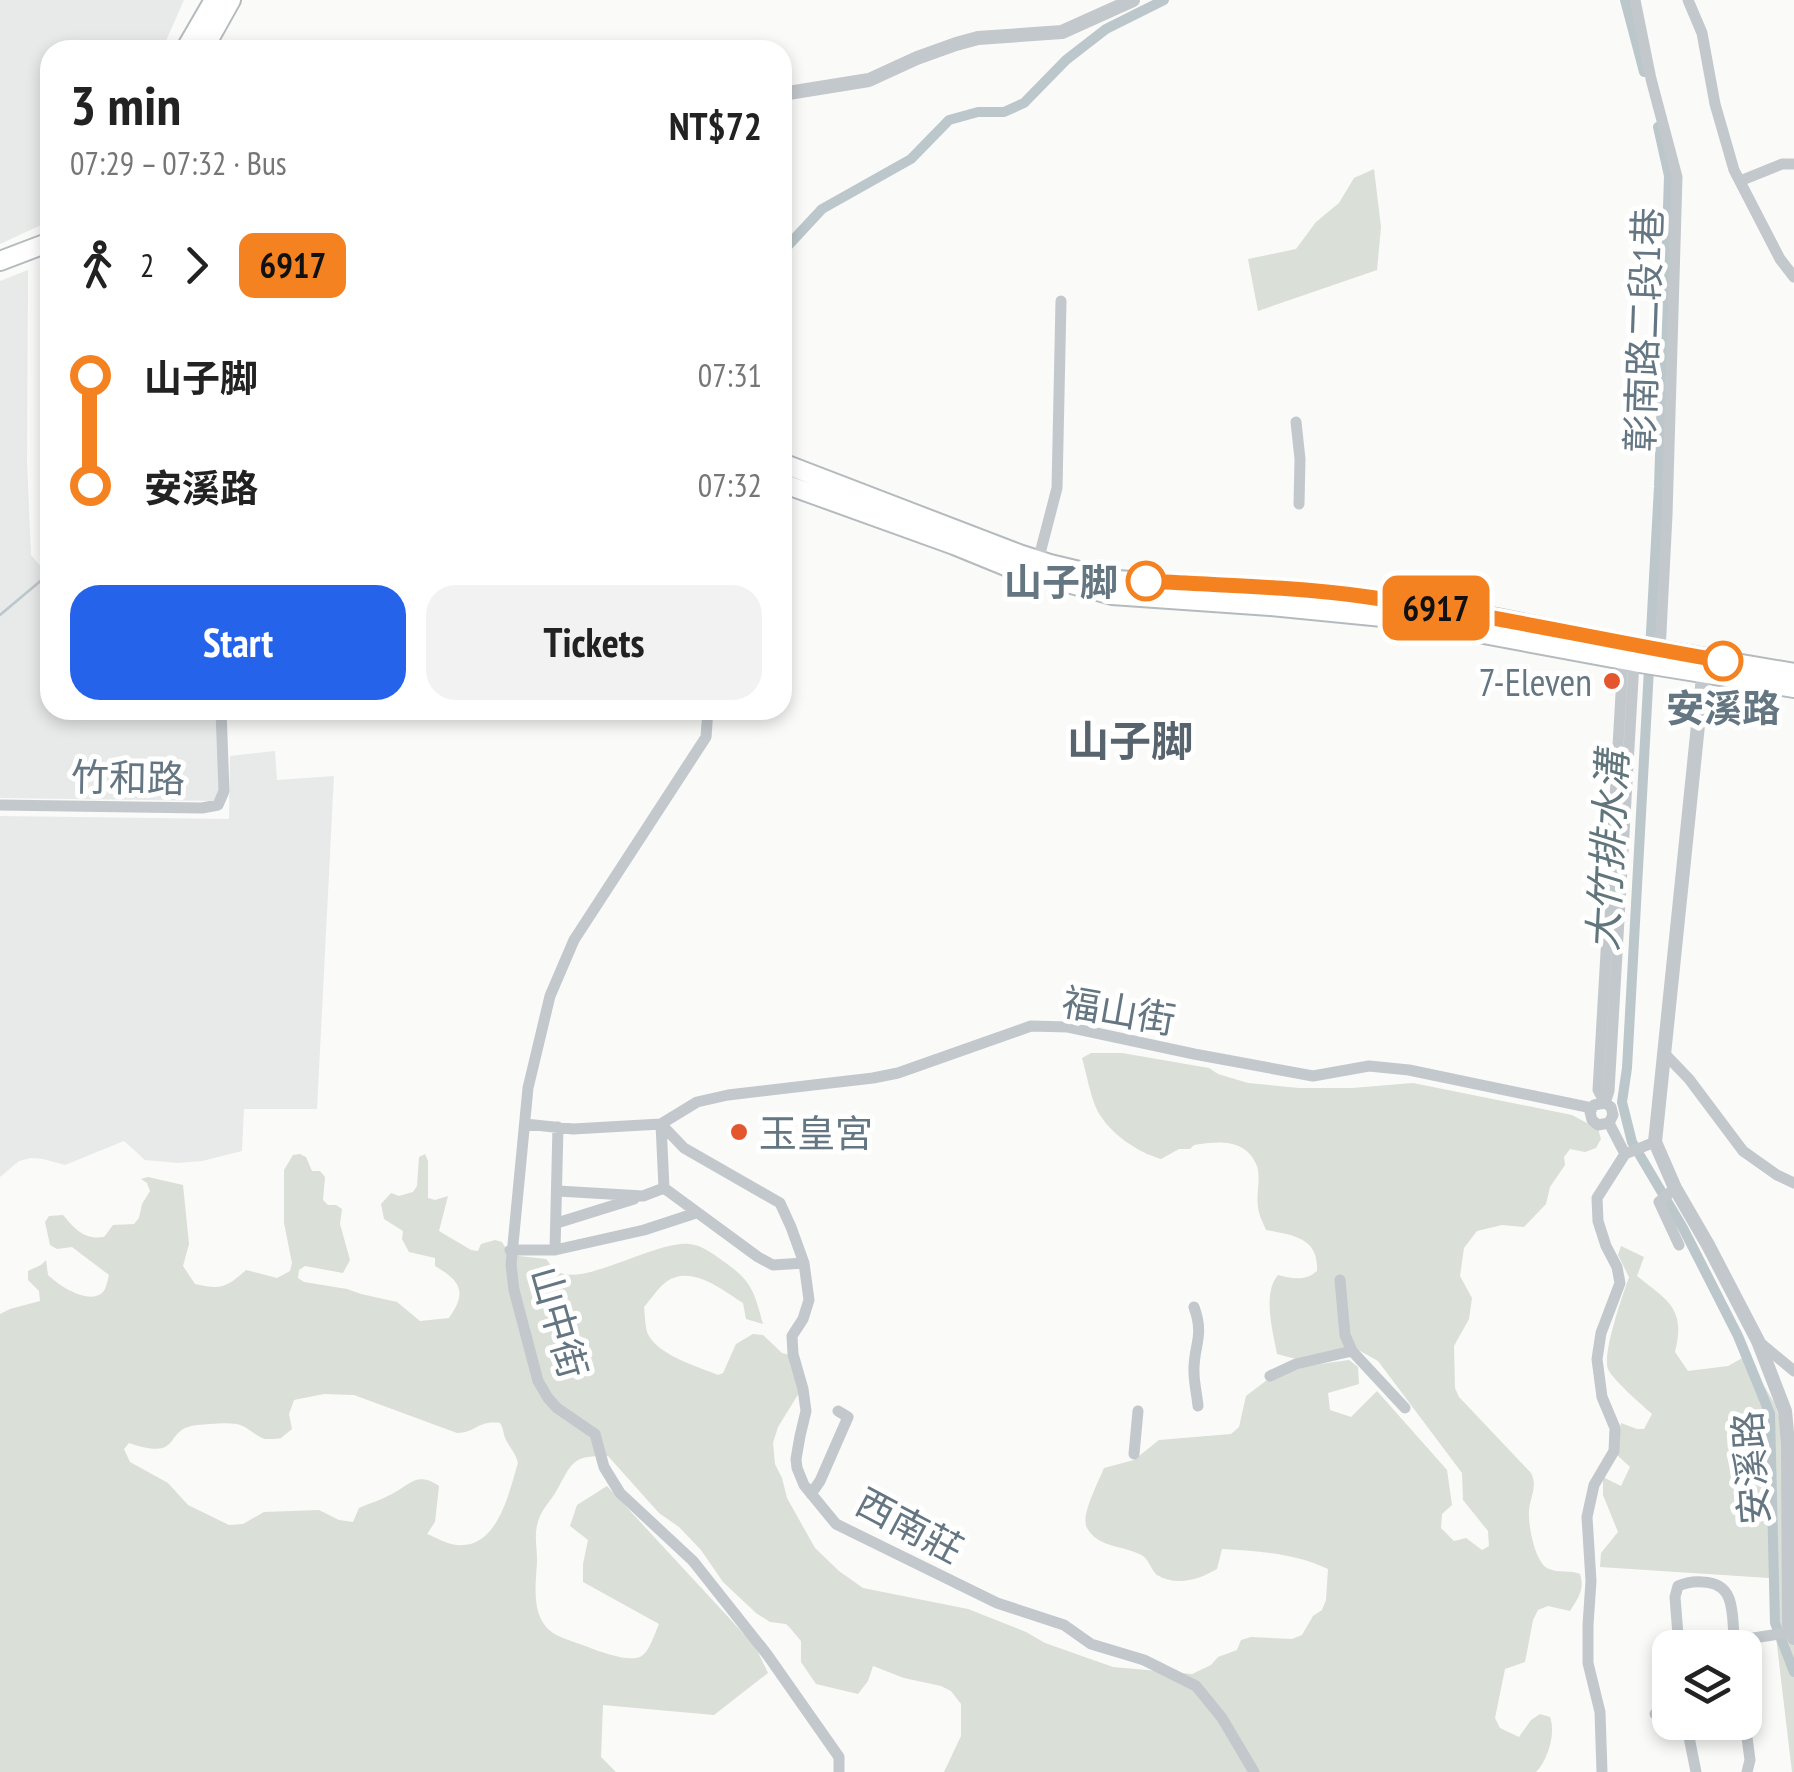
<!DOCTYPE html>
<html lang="en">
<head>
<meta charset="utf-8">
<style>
  :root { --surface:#fff; --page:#f2f2f2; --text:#222; --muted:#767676; --accent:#2563eb }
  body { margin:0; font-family:"PT Sans Narrow","Noto Sans TC",sans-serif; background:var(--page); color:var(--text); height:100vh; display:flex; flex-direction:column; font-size:38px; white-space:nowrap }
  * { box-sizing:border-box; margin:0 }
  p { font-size:32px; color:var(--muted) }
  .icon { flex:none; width:55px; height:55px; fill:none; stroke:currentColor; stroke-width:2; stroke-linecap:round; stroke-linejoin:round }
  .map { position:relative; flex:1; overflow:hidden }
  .details { position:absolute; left:40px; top:40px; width:752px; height:680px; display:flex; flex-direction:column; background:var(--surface); border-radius:30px; box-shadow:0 5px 15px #0003 }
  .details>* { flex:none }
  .badge { padding:0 20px; border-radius:15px; font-size:35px; line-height:65px }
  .fabs { position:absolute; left:1652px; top:1630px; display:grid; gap:20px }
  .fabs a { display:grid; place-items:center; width:110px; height:110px; border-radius:20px; background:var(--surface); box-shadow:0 5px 15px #0003; font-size:50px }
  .map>.badge { position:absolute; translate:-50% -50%; box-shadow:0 0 0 5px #fff }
  .legs { display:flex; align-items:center; gap:15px; height:110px; padding:0 30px; font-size:32px }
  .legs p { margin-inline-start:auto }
  .overview { display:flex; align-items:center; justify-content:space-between; height:170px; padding:0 30px }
  h1 { font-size:55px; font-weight:700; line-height:75px }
  .button { display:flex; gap:20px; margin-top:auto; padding:20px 30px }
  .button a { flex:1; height:115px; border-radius:30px; background:var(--accent); color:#fff; font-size:40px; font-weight:700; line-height:115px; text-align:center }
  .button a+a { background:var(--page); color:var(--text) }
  ul { padding:0 30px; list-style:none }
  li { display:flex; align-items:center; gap:35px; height:110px; font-size:38px }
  li i { display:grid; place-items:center; width:15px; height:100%; margin:0 12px; background:currentColor }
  li i::after { content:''; width:25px; height:25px; margin:-12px; border:8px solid; border-radius:50%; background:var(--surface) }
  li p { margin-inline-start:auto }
  li:first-child i { background:linear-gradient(#0000 50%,currentColor 0) }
  li:last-child i { background:linear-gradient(currentColor 50%,#0000 0) }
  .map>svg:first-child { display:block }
  .built { fill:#e8e9e9 }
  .green { fill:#dadfd7; fill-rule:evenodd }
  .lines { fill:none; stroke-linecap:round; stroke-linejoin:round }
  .stream { stroke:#bbc7cb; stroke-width:2.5 }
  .canal { stroke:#bbc7cb; stroke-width:10 }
  .primary-casing { stroke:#b5babe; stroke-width:22 }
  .minor { stroke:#c3c8cc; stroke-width:11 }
  .tertiary { stroke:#c3c8cc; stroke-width:14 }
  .primary { stroke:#fff; stroke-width:18 }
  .line-1-casing { stroke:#fff; stroke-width:22 }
  .line-1 { stroke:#f58220; stroke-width:15 }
  .stop-1-dot { fill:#fff; stroke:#f58220; stroke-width:5 }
  .poi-dot { fill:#e4572e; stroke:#fff; stroke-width:4 }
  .labels { text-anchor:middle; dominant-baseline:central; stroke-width:10; stroke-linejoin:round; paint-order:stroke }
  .street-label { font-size:38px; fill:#657683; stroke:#fff }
  .stop-label { font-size:38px; font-weight:bold; fill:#657683; stroke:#fff; text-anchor:end }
  .poi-label { font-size:38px; fill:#657683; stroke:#fff; text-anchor:end }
  .water-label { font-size:40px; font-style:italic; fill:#60757c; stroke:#fff }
  .quarter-label { font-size:42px; font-weight:bold; fill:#57646e; stroke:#fff }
</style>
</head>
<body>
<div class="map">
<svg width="1794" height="1772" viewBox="0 0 1794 1772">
  <rect width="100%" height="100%" fill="#fafaf8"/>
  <!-- built -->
  <path class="built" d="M0,0H184L162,50H50V221L0,244Z
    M28,270L27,461L31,555L50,577V710H222L223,791L218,801L0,798V281Z
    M275,751L277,780L334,776L317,1109H244L242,1151L202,1161L178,1163L145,1160L124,1141L65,1165L43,1159L31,1158L19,1161L0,1177V816L229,819L230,756Z"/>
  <!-- green -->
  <path class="green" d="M1374,169L1381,227L1377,270L1258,311L1248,259L1296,249L1316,222L1339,203L1354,178Z
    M1091,1053H1122L1209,1068L1218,1074L1248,1083L1299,1088H1352L1413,1083L1572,1115L1598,1129L1601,1139L1596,1148L1585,1152L1570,1149L1564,1157L1565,1165L1550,1187L1546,1204L1524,1227L1502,1225L1477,1231L1464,1248L1460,1276L1472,1298L1469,1319L1454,1346L1455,1388L1459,1397L1531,1473C1538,1487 1530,1496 1529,1511C1528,1525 1535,1564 1549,1569C1559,1573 1570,1570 1580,1574C1585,1590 1578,1598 1570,1611L1548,1606L1538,1610L1533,1620L1525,1662L1505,1669L1495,1718L1500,1728L1519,1737L1531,1720L1540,1714L1550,1717C1556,1733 1548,1760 1536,1772H944L961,1736V1704L951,1691L941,1686L904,1678L873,1666L868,1681L858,1694L816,1684L801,1662V1641L790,1628L786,1624L770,1622L756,1613L723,1582L701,1550L679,1527L659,1513L608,1456C573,1455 572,1462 557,1490C552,1499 544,1507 540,1516C533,1532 537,1545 537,1561C536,1584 530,1617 553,1633C563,1639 578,1643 588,1647C600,1652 629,1662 640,1657C649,1653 655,1633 659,1624L583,1582V1564L588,1540L570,1526L577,1505L607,1486L755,1646L768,1673L714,1715L603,1705L601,1757L616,1772H0V1314L10,1309L40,1301L39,1291L28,1280V1271L41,1265L46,1260L48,1275C58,1285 89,1306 103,1292C106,1289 108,1279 109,1275L72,1247L57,1249L50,1245L45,1222L49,1216L63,1215C75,1229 84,1240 104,1237L113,1225L134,1224L139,1218L142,1204L150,1191L147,1183L141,1179L148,1177L183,1185L189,1244L183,1266L195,1284C221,1290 226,1288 246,1270L277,1278L290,1271L292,1263L284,1223V1170L293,1155L300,1154L306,1157L312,1171H320L325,1177L323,1200L328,1205H336L342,1209L340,1224L350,1260L343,1273L305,1266L299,1270L298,1278L304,1282L347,1289L361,1294L397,1302L420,1321L449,1318C468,1291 460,1281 435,1266V1258L409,1252L402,1239L403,1231L384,1219L381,1204L391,1193L399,1196L413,1192L417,1186L419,1157L425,1154L428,1161V1198L435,1200L448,1196L439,1231L471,1250L478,1251L481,1244L495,1240L502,1242L510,1255L546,1259C547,1260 555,1271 556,1271C583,1288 654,1241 689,1244C702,1245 713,1254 723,1261C752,1281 754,1291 763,1324L746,1319L743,1303C722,1290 691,1264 666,1282C658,1288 651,1299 644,1307C645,1315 645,1325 647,1332C656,1355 697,1366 718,1375L723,1373L736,1344L753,1334L763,1335L782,1353L798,1357L799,1393L778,1427L773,1443L775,1464L782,1478L787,1498L815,1548L839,1571L863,1588L968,1609L1026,1632L1045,1643L1113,1667L1192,1674L1211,1665L1218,1657L1237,1650L1241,1640L1251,1637L1292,1639L1302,1635L1313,1616L1322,1610L1326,1600L1328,1569C1296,1553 1257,1551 1222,1549L1217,1569C1200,1579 1177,1587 1157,1575C1151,1570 1149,1560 1143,1556C1125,1545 1099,1549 1087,1528C1080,1516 1099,1481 1104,1468L1134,1460L1159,1440L1231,1434L1239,1427L1246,1396L1271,1377L1291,1368L1349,1360L1358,1367L1359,1384L1328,1393L1330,1410L1351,1417L1377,1391L1447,1470L1452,1505L1442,1514L1441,1528L1454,1541L1466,1538L1482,1550L1489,1546L1488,1531L1463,1500L1462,1473L1378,1361L1353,1347L1296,1359L1277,1354C1273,1331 1262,1294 1278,1275C1292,1279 1306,1281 1317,1271C1319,1237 1292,1235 1266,1230C1263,1223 1259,1215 1258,1207C1256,1194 1261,1178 1257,1166C1246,1138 1218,1141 1194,1145L1190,1149H1179L1161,1159C1137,1152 1111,1134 1098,1112C1090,1096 1087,1075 1082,1058ZM324,1394L354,1395L457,1433C476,1433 477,1420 500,1423C504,1429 503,1434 506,1440C511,1449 516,1454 518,1463C509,1492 498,1549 457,1545C447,1544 437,1538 427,1534L435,1522L439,1486C418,1471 410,1484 392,1494C381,1500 370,1503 359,1508L353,1522L339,1520L319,1510L264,1512L243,1524L229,1525L188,1505L168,1483L130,1462L124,1449L129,1443C185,1462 161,1429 197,1425C209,1424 225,1422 237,1424C247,1426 255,1436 265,1439C266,1439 280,1439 281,1438L292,1429L289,1414L294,1400Z
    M1621,1246L1644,1257L1637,1276C1668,1301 1686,1308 1675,1352L1688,1371L1728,1366L1746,1356L1775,1404L1794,1465V1772H1792L1769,1578L1600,1567L1601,1553L1618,1532L1603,1495V1477L1621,1486L1630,1467L1616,1454L1621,1423L1637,1429H1644L1652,1414C1642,1405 1612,1379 1608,1369C1602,1354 1623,1294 1629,1277L1618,1255Z"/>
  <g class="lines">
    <!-- stream -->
    <path class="stream" d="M0,615L50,573"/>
    <!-- canal -->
    <path class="canal" d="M1625,0L1644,72
      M1658,127L1669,176L1659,487L1627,1068L1622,1102L1632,1142L1683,1228L1738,1336L1770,1414L1775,1623L1794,1672
      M782,252L822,209L911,159L949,120L978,112H1004L1024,103L1066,60L1106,29L1164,0"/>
    <!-- primary casing -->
    <g class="primary-casing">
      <path id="primary" d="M185,50L214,0
        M203,50L231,0
        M0,261L50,242
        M782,463L1019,554L1050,564L1117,580L1364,597L1471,613L1625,644L1794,673
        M782,483L954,545L1008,567L1112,595L1270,606L1403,619L1634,662L1794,688"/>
    </g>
    <!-- minor -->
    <path class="minor" d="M1635,0L1651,79L1677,177L1667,515L1660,652
      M1688,0L1702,33L1715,104L1734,170L1780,259L1794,277
      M1740,181L1782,164H1794
      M1296,422L1300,459L1299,504
      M1038,561L1057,488L1061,301
      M708,710L706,737L574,940L550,996L528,1088L511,1265L514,1290L538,1381L548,1398L557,1408L595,1434L604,1467L620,1493L693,1561L766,1653L839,1757V1772
      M0,805L202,808L218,805L224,791L221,710
      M1664,1053L1689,1079L1743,1151L1777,1175L1794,1183
      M1605,1103L1598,1090L1623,660
      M1605,1103L1609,1091L1634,662
      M1609,1123L1598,1125L1592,1120L1590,1112L1594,1105L1605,1103L1611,1107L1613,1115L1609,1123L1625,1154
      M525,1124L573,1129L661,1124L697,1102L728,1095L873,1078L898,1073L1031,1026L1068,1027L1194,1054L1313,1076L1369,1066L1409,1070L1592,1108
      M661,1124L684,1148L780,1203L791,1227L804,1263L809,1300L803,1319L792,1336L793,1354L803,1389L806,1411L800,1436L796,1459L797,1468L804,1485L836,1524L997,1603L1064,1625L1091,1644L1144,1660L1196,1686L1222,1718L1254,1772
      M661,1124L664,1188
      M1625,1154L1655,1142
      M664,1188L758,1257L773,1265L804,1263
      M1675,1188L1659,1202L1679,1245
      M558,1191L643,1196L664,1188
      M557,1223L634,1199
      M510,1250H555L644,1230L696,1213
      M555,1250L558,1127
      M1340,1280L1345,1335L1352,1351
      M1194,1307C1205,1337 1193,1346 1194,1372C1194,1383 1197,1395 1198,1406
      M1758,1341L1794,1371
      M1270,1376L1296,1364L1352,1351L1405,1408
      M1134,1454L1138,1411
      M811,1494L820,1481L848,1417L838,1411
      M1734,1641L1792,1632
      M1679,1648L1675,1597L1678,1586C1687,1582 1693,1581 1703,1582C1739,1583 1731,1620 1735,1648
      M1655,1714L1670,1712
      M1686,1722L1696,1772
      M1745,1722L1750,1760L1747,1772
      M1602,1772L1600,1712L1588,1663V1625L1591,1581L1587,1517L1594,1485L1614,1451L1615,1428L1602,1397L1597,1359L1601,1333L1620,1283L1617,1267L1606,1246L1598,1221L1597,1198L1625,1154"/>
    <!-- tertiary -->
    <path class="tertiary" d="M782,94L869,80L917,58L956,44L978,38L1062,32L1133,0
      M1704,667L1655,1142L1675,1188L1708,1245L1758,1341L1785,1411L1788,1443L1789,1625L1794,1638"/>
    <!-- primary -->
    <use href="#primary" class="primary"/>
  </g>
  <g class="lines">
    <!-- line-1 casing -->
    <g class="line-1-casing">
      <path id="line-1" d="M1146,581C1218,585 1297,587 1368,597C1487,614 1605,641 1723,661"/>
    </g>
    <!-- line-1 -->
    <use href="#line-1" class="line-1"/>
  </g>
  <!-- markers -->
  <g class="stop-1-dot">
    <circle cx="1146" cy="581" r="18"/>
    <circle cx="1723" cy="661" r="18"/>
  </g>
  <g class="poi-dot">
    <circle cx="1612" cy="681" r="10"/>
    <circle cx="739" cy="1132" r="10"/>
  </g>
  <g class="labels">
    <!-- street labels -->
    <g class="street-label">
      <text transform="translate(1643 330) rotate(-88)">彰南路二段1巷</text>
      <text transform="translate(128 777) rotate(1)">竹和路</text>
      <text transform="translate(1119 1010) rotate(10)">福山街</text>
      <text transform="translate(560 1322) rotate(74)">山中街</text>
      <text transform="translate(1750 1468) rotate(-94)">安溪路</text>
      <text transform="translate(910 1525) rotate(28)">西南莊</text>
    </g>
    <!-- stop labels -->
    <g class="stop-label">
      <text x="1118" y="581">山子脚</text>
      <text x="1723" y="707" text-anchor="middle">安溪路</text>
    </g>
    <!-- poi labels -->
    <g class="poi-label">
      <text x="1592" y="681">7-Eleven</text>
      <text x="759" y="1132" text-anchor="start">玉皇宮</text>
    </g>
    <!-- water labels -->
    <g class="water-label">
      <text transform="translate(1607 851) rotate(-87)">大竹排水溝</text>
    </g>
    <!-- quarter labels -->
    <g class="quarter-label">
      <text x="1130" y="740">山子脚</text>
    </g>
  </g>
</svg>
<div class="fabs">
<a><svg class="icon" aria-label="layers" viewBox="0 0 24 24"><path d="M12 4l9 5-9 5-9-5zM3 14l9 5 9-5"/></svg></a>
</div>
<b class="badge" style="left:1436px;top:608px;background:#f58220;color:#111">6917</b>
<section class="details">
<div class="overview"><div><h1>3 min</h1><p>07:29 – 07:32 · Bus</p></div><b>NT$72</b></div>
<div class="legs"><svg class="icon" aria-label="walk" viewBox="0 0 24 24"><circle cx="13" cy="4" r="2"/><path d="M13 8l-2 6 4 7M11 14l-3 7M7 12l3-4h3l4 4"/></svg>2<svg class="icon" aria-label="forward" viewBox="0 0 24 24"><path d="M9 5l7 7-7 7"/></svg><b class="badge" style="background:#f58220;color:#111">6917</b></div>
<ul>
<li><i style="color:#f58220"></i><b>山子脚</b><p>07:31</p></li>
<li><i style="color:#f58220"></i><b>安溪路</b><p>07:32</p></li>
</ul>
<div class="button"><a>Start</a><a>Tickets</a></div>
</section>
</div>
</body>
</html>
